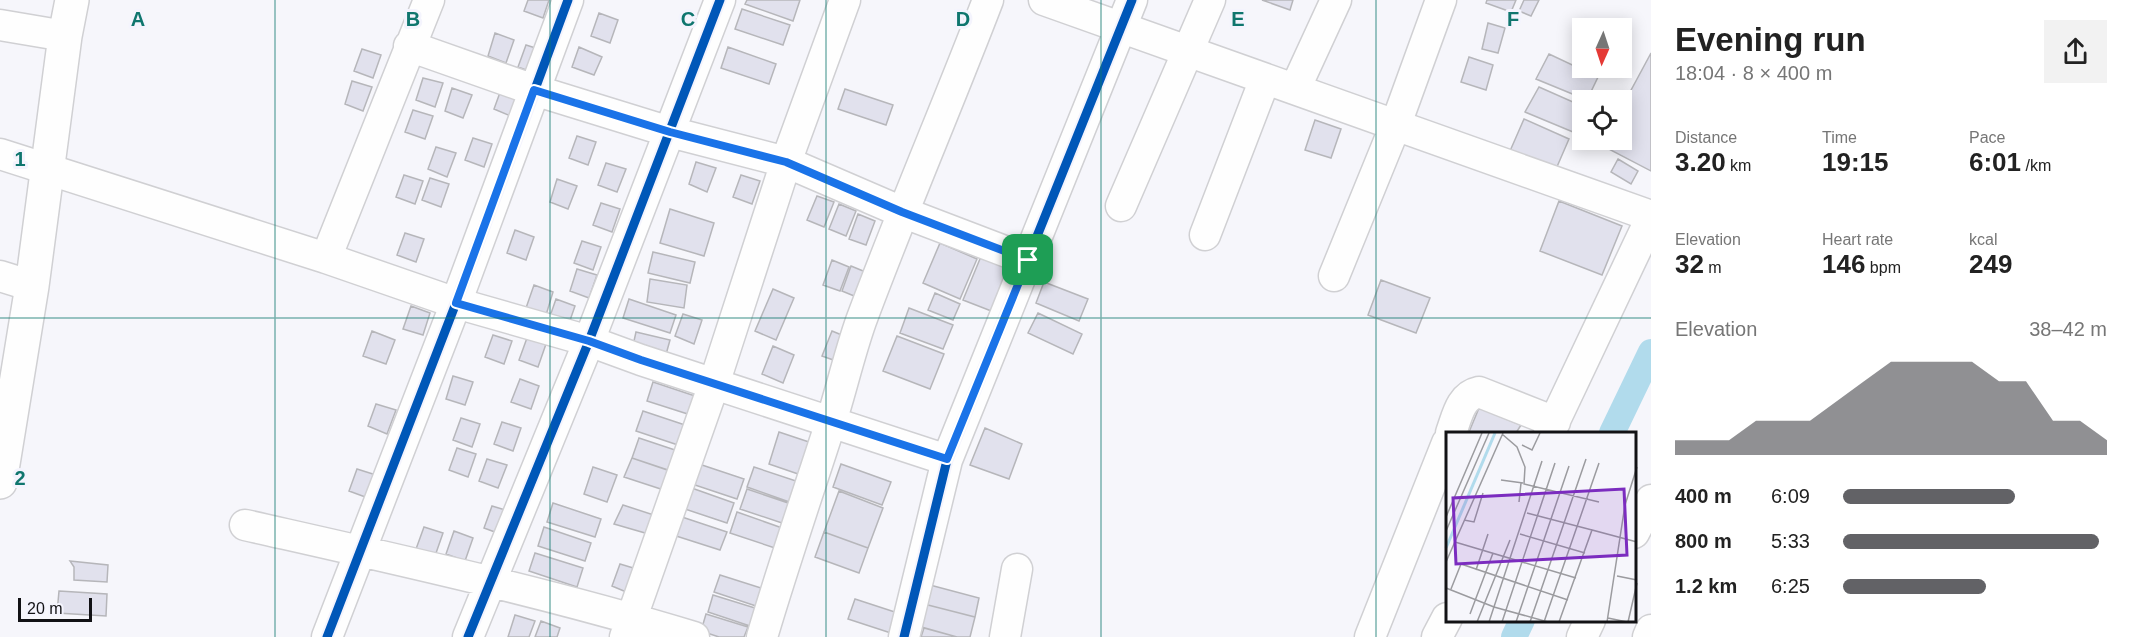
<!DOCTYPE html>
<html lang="en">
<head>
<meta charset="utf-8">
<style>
	body { margin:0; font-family:Helvetica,sans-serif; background:#f2f2f2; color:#222; height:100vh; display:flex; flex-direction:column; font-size:22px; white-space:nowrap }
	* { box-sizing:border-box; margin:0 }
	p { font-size:20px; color:#767676 }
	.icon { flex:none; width:33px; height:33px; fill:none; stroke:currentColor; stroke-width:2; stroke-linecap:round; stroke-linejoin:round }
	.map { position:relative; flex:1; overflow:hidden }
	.panel { display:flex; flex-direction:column; background:#fff; width:480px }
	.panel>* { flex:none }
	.needle { width:39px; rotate:183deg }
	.buttons { position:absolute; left:1572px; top:18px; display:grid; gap:12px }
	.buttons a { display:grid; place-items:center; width:60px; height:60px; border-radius:0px; background:#fff; box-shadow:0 3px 15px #0003; font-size:30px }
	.scale { position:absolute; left:18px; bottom:15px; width:74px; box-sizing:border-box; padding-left:6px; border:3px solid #121215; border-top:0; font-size:16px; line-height:21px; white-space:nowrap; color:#121215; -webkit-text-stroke:4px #f4f4fd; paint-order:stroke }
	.pin { position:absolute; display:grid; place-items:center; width:51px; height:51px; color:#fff; margin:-26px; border-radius:12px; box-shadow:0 3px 9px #0006 }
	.round { display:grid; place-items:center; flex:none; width:63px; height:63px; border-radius:0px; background:#f2f2f2 }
	.summary { display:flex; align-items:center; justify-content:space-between; height:102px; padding:0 24px }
	h1 { font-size:33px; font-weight:800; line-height:45px }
	.figures { display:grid; grid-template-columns:repeat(3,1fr); gap:9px; height:102px; padding:6px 24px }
	.figures div { display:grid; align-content:center }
	.figures b { font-size:26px; font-weight:800 }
	.figures small { font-size:16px; font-weight:400 }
	.figures p { font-size:16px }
	.chart { height:168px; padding:12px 24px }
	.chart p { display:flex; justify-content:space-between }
	.chart svg { width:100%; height:108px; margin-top:6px; fill:#626266; opacity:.7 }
	ul { padding:0 24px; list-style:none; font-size:20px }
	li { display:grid; grid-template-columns:96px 72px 1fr; align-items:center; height:45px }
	li i { height:15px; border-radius:8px; background:#626266 }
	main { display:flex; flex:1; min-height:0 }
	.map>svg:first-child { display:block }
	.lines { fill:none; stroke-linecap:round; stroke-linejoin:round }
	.canal { stroke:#b1dbec; stroke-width:26 }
	.building { fill:#e1e1ed; stroke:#b6b6ba; stroke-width:1.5 }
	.street-casing { stroke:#d0d0d3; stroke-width:33 }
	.secondary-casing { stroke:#d0d0d3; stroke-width:36 }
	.street { stroke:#fefefe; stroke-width:30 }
	.secondary { stroke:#fefefe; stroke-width:33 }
	.cycleway-casing { stroke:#f4f4fd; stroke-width:13 }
	.cycleway { stroke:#0057b8; stroke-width:9 }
	.route-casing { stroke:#fff; stroke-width:12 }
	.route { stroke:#1a73e8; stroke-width:8 }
	.grid { fill:none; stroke:#0f766e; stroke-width:1.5; stroke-opacity:0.55 }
	.inset-river { fill:none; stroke:#b1dbec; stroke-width:3 }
	.inset-road { fill:none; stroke:#9b9b9f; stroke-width:1.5 }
	.view { fill:#7b2cbf; fill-opacity:0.15; stroke:#7b2cbf; stroke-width:3 }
	.inset-edge { fill:none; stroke:#121215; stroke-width:3 }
	.grid-label { font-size:20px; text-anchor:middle; font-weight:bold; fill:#0f766e; stroke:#f4f4fd; stroke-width:6; stroke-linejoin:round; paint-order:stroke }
</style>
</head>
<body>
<main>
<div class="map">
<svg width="1651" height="637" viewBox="0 0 1651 637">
	<rect width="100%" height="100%" fill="#f6f6fb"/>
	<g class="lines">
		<!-- canal -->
		<path class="canal" d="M1612 433 1651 352
			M1514 637 1522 620"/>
	</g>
	<!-- building -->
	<path class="building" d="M528 0H549L543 18 524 11Z
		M747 0H800L793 21 745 4Z
		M1262 0H1293L1290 10Z
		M1487 0H1516L1511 12 1486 3Z
		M1524 0H1539L1531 16 1519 11Z
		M742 9 790 25 783 45 735 29Z
		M599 13 618 20 610 43 591 36Z
		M1597 19 1617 28H1593Z
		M1488 23 1505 28 1498 53 1482 49Z
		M495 33 514 40 506 63 488 56Z
		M526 45 545 51 537 74 518 67Z
		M579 47 602 57 594 75 572 67Z
		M728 47 776 64 769 84 721 68Z
		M362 49 381 55 373 78 354 71Z
		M1651 53V171L1601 145 1604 140H1622V107Z
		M1549 54 1598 77 1587 100 1536 79Z
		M1469 57 1493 65 1486 90 1461 82Z
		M423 78 443 83 435 107 416 100Z
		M352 81 372 87 363 111 345 104Z
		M502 87 521 93 513 117 494 109Z
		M1539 87 1582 106V112L1573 132 1525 112Z
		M452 88 472 95 463 118 445 111Z
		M845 89 893 105 886 125 838 109Z
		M413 110 433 116 425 139 405 132Z
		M1524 119 1569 139 1556 169 1510 151Z
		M1315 120 1341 129 1331 158 1305 150Z
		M577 136 596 142 588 165 569 158Z
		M473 138 492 144 484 167 465 160Z
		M436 147 456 153 447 177 428 169Z
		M1618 159 1638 171 1631 184 1611 172Z
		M696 162 716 168 707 192 689 184Z
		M606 163 626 169 617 192 598 185Z
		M404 175 423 181 415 204 396 197Z
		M741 175 760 181 752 204 733 197Z
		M430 178 449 184 441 207 422 200Z
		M557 179 577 186 568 209 550 202Z
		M817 196 834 202 824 227 807 220Z
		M1559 201 1622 226 1602 275 1540 251Z
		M601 203 620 209 612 232 593 225Z
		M839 204 856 211 846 236 829 229Z
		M670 209 714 223 704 256 660 243Z
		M858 214 875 221 866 245 849 239Z
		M515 230 534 237 526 260 507 253Z
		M405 233 424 239 416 262 397 255Z
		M582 241 601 247 593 270 574 263Z
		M940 243 977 259 960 299 923 283Z
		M653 252 695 262 690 283 648 273Z
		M982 254 1018 268 999 314 963 300Z
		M832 260 849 267 840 291 823 285Z
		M851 266 868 273 859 298 842 291Z
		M577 269 597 275 589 298 570 291Z
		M650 279 687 285 684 308 647 302Z
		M1381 280 1430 298 1416 333 1368 315Z
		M1044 282 1088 299 1079 321 1036 303Z
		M534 285 553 292 546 315 526 308Z
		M773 289 794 298 776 340 755 331Z
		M935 293 960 304 953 320 928 310Z
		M556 299 575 306 567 329 548 322Z
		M629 299 676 315 670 333 623 318Z
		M411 306 430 313 423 335 403 329Z
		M909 308 953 325 943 349 900 333Z
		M1038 313 1082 334 1073 354 1028 333Z
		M683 314 702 320 694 344 675 336Z
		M372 331 395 340 386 364 363 356Z
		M832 331 849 338 839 362 822 356Z
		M636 332 670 340 665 358 632 350Z
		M493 335 512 341 504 364 485 357Z
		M897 336 944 354 930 389 883 371Z
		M527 338 546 344 538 367 519 360Z
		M773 346 794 355 783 383 762 374Z
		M453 376 473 382 465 405 446 399Z
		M520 379 539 386 531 409 511 402Z
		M653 382 701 398 694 416 647 401Z
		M376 404 396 410 387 434 368 426Z
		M1479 408 1521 425 1516 433 1469 432Z
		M643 411 691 427 684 447 636 431Z
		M461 418 480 424 472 447 453 440Z
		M502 422 521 428 513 451 494 444Z
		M985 428 1022 444 1009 479 970 465Z
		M779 432 815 444 804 476 769 464Z
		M639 438 687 454 680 474 632 458Z
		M457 448 476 454 468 477 449 470Z
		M632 458 679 474 673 493 624 477Z
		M487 459 507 465 498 488 479 481Z
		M696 463 744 479 737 499 689 483Z
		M841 464 891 482 882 505 833 487Z
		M593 467 617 475 607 502 584 494Z
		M754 467 802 483 795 504 747 487Z
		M357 469 376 475 368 498 349 491Z
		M686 486 734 503 727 523 679 507Z
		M747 489 794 505 788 525 740 509Z
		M839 491 883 508 868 548 824 532Z
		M553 503 601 519 595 537 547 522Z
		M623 505 666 519 659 537 614 524Z
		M492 506 512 512 503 535 484 528Z
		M737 512 785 529 778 549 730 533Z
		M679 516 727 532 720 550 673 535Z
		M424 527 443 533 435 556 416 549Z
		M544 527 591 543 585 561 538 546Z
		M454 531 473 538 465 561 446 554Z
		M824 532 868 548 859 573 815 557Z
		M535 553 583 568 577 587 529 571Z
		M70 561 108 565 107 582 74 580V567Z
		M620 564 640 570 631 594 612 586Z
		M720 575 761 588 756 606 714 592Z
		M930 585 979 598 975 617 924 604Z
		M59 591 107 594 106 616 57 613Z
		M713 595 755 608 750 626 708 612Z
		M855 599 904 615 897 635 848 619Z
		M924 604 975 617 970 637H957L918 626Z
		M706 614 748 627 744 637H719L701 631Z
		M515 615 535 621 529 637H508Z
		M541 621 560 628 557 637H535Z
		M924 628 957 637H921Z"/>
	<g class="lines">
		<defs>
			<path id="street" d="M1044 0 1651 216
				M0 25 65 36
				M409 46 534 90 670 132 786 162 902 212 1028 260
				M1295 89 1336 0
				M0 154 326 258 429 0
				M1121 206 1210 0
				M1205 235 1265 79
				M326 258 456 303 589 341 641 360 947 460
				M0 276 32 286
				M1334 276 1396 124 1441 0
				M1451 433C1457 417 1460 396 1479 392L1555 422
				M1549 433 1651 218
				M245 525C395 559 546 592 694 637
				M1634 533 1651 500
				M327 637 456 303 568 0
				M468 637 589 341 720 0
				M625 637 714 384 786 162 845 0
				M762 637C783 566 807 496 830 425 841 391 849 355 861 321 901 213 947 107 988 0
				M904 637 947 460 1132 0
				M1005 637 1017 569
				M1370 637 1447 443
				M1437 637 1447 618
				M1582 637 1590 620
				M1648 637 1651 630"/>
			<path id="secondary" d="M0 482 32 286 65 36 72 0"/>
		</defs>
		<!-- street casing -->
		<use href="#street" class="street-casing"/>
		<!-- secondary casing -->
		<use href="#secondary" class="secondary-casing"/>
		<!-- street -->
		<use href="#street" class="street"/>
		<!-- secondary -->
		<use href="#secondary" class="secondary"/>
		<defs>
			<path id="cycleway" d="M327 637 456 303 568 0
				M468 637 589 341 720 0
				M904 637 947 460 1132 0"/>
		</defs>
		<!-- cycleway casing -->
		<use href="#cycleway" class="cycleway-casing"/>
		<!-- cycleway -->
		<use href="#cycleway" class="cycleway"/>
	</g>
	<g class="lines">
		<defs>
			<path id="route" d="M534 90 670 132 786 162 902 212 1028 260 947 459 641 360 589 341 456 303Z"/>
		</defs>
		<!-- route casing -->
		<use href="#route" class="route-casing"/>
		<!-- route -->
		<use href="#route" class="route"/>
	</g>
	<!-- grid -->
	<path class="grid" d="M275 0V637M550 0V637M826 0V637M1101 0V637M1376 0V637M0 318H1651"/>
	<!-- overview -->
	<g transform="translate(1446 432)">
		<rect width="190" height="190" fill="#f6f6fb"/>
		<path class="inset-river" d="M0 116 49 1"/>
		<path class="inset-road" d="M56 2 71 15 79 35 78 52 153 70M76 13 86 18 94 1M55 48 77 51M73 70 75 51M81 81 146 98M0 85 36 1M18 88 28 90 37 61M0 99 43 1M74 102 139 121M9 110 130 146M0 130 57 1M30 138 42 102M171 144 191 148M0 156 48 175 102 190M5 157 15 132 122 168M24 182 47 121M162 186 181 190M31 190 64 108M43 190 96 29M56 190 109 31M70 190 123 34M84 190 140 27M98 190 153 31M113 190 146 98 191 110M161 190 179 73 191 35M182 190 191 151"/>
		<path class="view" d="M178 57 181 123 10 132 7 66Z"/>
		<rect width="190" height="190" class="inset-edge"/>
	</g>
	<g class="grid-label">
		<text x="138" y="26">A</text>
		<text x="413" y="26">B</text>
		<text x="688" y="26">C</text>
		<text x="963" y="26">D</text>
		<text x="1238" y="26">E</text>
		<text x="1513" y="26">F</text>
		<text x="20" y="166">1</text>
		<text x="20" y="485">2</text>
	</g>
</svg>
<div class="buttons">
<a><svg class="needle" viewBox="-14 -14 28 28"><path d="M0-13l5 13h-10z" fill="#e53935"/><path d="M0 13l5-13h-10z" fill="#767676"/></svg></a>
<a><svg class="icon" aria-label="locate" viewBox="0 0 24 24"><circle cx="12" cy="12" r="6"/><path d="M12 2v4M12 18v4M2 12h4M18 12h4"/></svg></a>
</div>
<div class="scale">20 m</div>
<div class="pin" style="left:1028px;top:260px;background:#1e9e55"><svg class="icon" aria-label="arrive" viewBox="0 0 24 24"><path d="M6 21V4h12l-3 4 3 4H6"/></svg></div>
</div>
<section class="panel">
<div class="summary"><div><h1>Evening run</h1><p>18:04 · 8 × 400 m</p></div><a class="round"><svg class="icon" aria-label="share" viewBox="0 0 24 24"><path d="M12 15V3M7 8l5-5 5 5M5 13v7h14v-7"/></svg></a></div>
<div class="figures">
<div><p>Distance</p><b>3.20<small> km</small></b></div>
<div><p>Time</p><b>19:15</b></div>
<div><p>Pace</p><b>6:01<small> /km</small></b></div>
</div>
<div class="figures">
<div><p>Elevation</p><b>32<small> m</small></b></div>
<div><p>Heart rate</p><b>146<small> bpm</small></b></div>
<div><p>kcal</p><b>249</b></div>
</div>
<div class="chart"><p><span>Elevation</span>38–42 m</p>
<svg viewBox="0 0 160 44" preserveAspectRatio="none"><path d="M0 44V38L10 38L20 38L30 30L40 30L50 30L60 22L70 14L80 6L90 6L100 6L110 6L120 14L130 14L140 30L150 30L160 38V44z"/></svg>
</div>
<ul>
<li><b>400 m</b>6:09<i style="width:65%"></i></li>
<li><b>800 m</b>5:33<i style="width:97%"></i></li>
<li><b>1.2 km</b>6:25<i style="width:54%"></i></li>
</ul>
</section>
</main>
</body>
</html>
